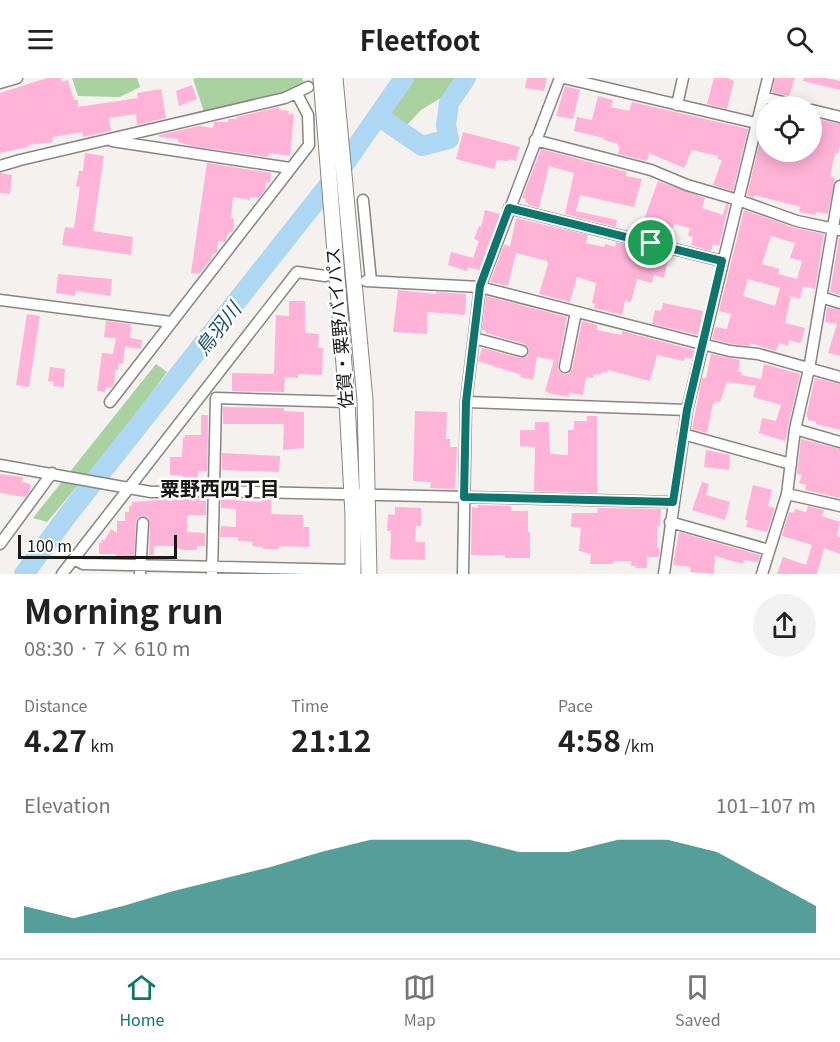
<!DOCTYPE html>
<html lang="en">
<head>
<meta charset="utf-8">
<style>
	body { margin:0; font-family:Georgia,"Noto Sans JP",serif; background:#f2f2f2; color:#222; height:100vh; display:flex; flex-direction:column; font-size:22px; white-space:nowrap }
	* { box-sizing:border-box; margin:0 }
	p { font-size:20px; color:#767676 }
	.icon { flex:none; width:33px; height:33px; fill:none; stroke:currentColor; stroke-width:2; stroke-linecap:round; stroke-linejoin:round }
	.map { position:relative; height:496px; overflow:hidden }
	.sheet { display:flex; flex-direction:column; background:#fff; flex:1 }
	.sheet>* { flex:none }
	.tools { position:absolute; left:756px; top:18px; display:grid; gap:12px }
	.tools a { display:grid; place-items:center; width:66px; height:66px; border-radius:50%; background:#fff; box-shadow:0 3px 15px #0003; font-size:30px }
	.scale { position:absolute; left:18px; bottom:15px; width:159px; box-sizing:border-box; padding-left:6px; border:3px solid #1a1918; border-top:0; font-size:16px; line-height:21px; white-space:nowrap; color:#1a1918; -webkit-text-stroke:4px #fff; paint-order:stroke }
	.pin { position:absolute; display:grid; place-items:center; width:51px; height:51px; color:#fff; margin:-26px; border:3px solid #fff; border-radius:50%; box-shadow:0 2px 6px #0007 }
	.round { display:grid; place-items:center; flex:none; width:63px; height:63px; border-radius:32px; background:#f2f2f2 }
	.summary { display:flex; align-items:center; justify-content:space-between; height:102px; padding:0 24px }
	h1 { font-size:33px; font-weight:700; line-height:45px }
	.stats { display:grid; grid-template-columns:repeat(3,1fr); gap:9px; height:102px; padding:6px 24px }
	.stats div { display:grid; align-content:center }
	.stats b { font-size:30px; font-weight:700 }
	.stats small { font-size:16px; font-weight:400 }
	.stats p { font-size:16px }
	.chart { height:168px; padding:12px 24px }
	.chart p { display:flex; justify-content:space-between }
	.chart svg { width:100%; height:108px; margin-top:6px; fill:#0f766e; opacity:.7 }
	header { display:flex; justify-content:space-between; align-items:center; height:78px; padding:0 24px; background:#fff; font-size:27px; font-weight:700 }
	.tabs { display:flex; justify-content:space-around; align-items:center; height:84px; border-top:2px solid #e0e0e0; background:#fff; font-size:16px; color:#767676 }
	.tabs a { display:grid; justify-items:center; gap:3px }
	.tabs .selected { color:#0f766e }
	.map>svg:first-child { display:block }
	.green { fill:#aad1a0 }
	.lines { fill:none; stroke-linecap:round; stroke-linejoin:round }
	.river { stroke:#aed7f4; stroke-width:20 }
	.building { fill:#feb3d7; fill-rule:evenodd }
	.minor-casing { stroke:#888583; stroke-width:13 }
	.highway-casing { stroke:#888583; stroke-width:17 }
	.minor { stroke:#fff; stroke-width:10 }
	.highway { stroke:#fff; stroke-width:15 }
	.route-casing { stroke:#fff; stroke-width:12 }
	.route { stroke:#0f766e; stroke-width:8 }
	.labels { text-anchor:middle; dominant-baseline:central; stroke-width:5; stroke-linejoin:round; paint-order:stroke }
	.street-label { font-size:18px; fill:#1a1918; stroke:#fff }
	.water-label { font-size:20px; font-style:italic; fill:#1a4f6f; stroke:#fff }
	.neighbourhood-label { font-size:20px; font-weight:bold; fill:#1a1918; stroke:#fff }
</style>
</head>
<body>
<header><svg class="icon" aria-label="menu" viewBox="0 0 24 24"><path d="M4 6h16M4 12h16M4 18h16"/></svg>Fleetfoot<svg class="icon" aria-label="search" viewBox="0 0 24 24"><circle cx="10" cy="10" r="6"/><path d="M15 15l6 6"/></svg></header>
<div class="map">
<svg width="840" height="496" viewBox="0 0 840 496">
	<rect width="100%" height="100%" fill="#f5f1ef"/>
	<!-- green -->
	<path class="green" d="M72 0H137L140 9 120 19 78 18Z
		M196 0H302L304 4 281 16 204 34 193 1Z
		M410 0H460L449 15 421 32 406 48 390 37Z
		M156 286 167 294 114 365 47 444 33 440Z"/>
	<g class="lines">
		<!-- river -->
		<path class="river" d="M378 38 422 68 449 61 446 47 449 25 466 0
			M24 496 70 434 339 94 404 0"/>
	</g>
	<!-- building -->
	<path class="building" d="M47 0H61L62 4 68 2 74 22H78V29L138 20 137 15 161 11 166 40 137 47 136 36 109 40 111 53 83 59 82 54 52 59 53 64 28 67V69L0 75V15Z
		M527 0H547L544 13 525 10Z
		M714 0H727L734 3 727 31 707 26Z
		M775 0H795L789 18 772 14Z
		M804 0H826L840 3V12L803 3Z
		M192 7 197 21 179 28 176 13Z
		M565 8 580 12 573 41 556 38Z
		M598 18 613 22 611 29 629 33 632 24 748 51 733 113 713 107 722 82 717 81 718 78 692 72 684 90 649 75 647 83 618 76 620 69H618V66L604 62V60L574 53 577 39 592 42Z
		M279 29V32L289 33 288 36H294L290 78 269 75 268 79 192 68 178 64V61L159 59V57L199 48 213 50 214 44H228V41H236L237 39Z
		M766 38V74H812V40L840 46V67L838 76 835 75 830 99 835 100 828 136 816 134 815 137 799 134 801 129 754 117V120L747 117Z
		M463 54 520 69 516 83 509 81 508 83 497 82 494 91 456 81Z
		M541 71 627 94 626 98 642 101 634 129 580 117 576 133 617 142 616 149 565 136 574 95 549 88 539 130 528 127V125L525 124 526 121 522 120Z
		M85 75 104 78 93 153 133 159 131 177 62 167 65 149 74 150 80 109H76L79 93H83Z
		M207 85 271 95 270 105 266 104 265 112 259 120 250 119V122L233 119 231 140 234 141 233 153 228 155 225 164 218 163 217 174 212 177 211 181 199 196 191 195Z
		M0 95 12 97 10 116 0 115Z
		M658 103 705 120 702 130 723 137 726 126 729 127 719 168 713 166 711 173 691 167 693 159 688 158 690 150 674 146 673 150 668 149 664 155 652 153 651 158 643 156 645 147H642Z
		M485 132 500 136 479 192 468 189 467 193 448 187 451 174 473 180 479 163 474 161 479 148 481 149Z
		M744 132 795 150 824 156 815 211 803 208 800 221 791 218 785 245 805 250 801 264 799 265 789 262 788 268 779 265 776 273 750 265V268L731 266 712 261 715 249 727 251 731 236 719 233ZM771 158 795 165 790 180 802 183 797 201 778 196 780 191 762 186ZM748 201 780 210 775 228 743 218Z
		M516 140 588 157 586 165 604 169 605 166 615 169 616 164 648 172 646 177 668 182 664 200 654 197 652 205 637 201 631 224 625 223 622 237 594 230 595 226 592 225 596 205 577 199 570 224 539 216 548 186 547 183 516 175 508 208 490 204 504 167 510 168Z
		M839 160H840V217L830 214Z
		M58 196 112 201 110 218 76 213 75 218 56 215Z
		M398 212 436 216V214L466 216 465 237 427 234V256L393 254Z
		M486 218 567 239 558 288V292L563 296H568L572 291 582 243 597 247V252L621 257 622 253 694 272 692 281 685 279 684 283 657 277 650 303 608 292 607 295 601 294V297L594 296 593 300 586 299 583 317 569 315V319L548 315V314L545 313 554 282 537 279 533 302 520 299 521 297 478 283 482 270 521 280 527 279 529 274V271L525 266 486 255V253L482 252Z
		M289 223H305V255L319 256 318 270H323L322 297 298 296V300L285 299 284 314 232 313V295L274 296 276 237 289 238Z
		M663 225 703 233 698 257 652 246 655 232 661 233Z
		M827 229 840 232V278L828 275 837 246 825 244Z
		M27 236 40 238 29 309 16 307Z
		M106 243 131 246 130 260 142 262 141 271 125 269 123 286 119 285 118 292H115L114 307 111 310 106 309 105 314 97 313 102 275 113 276 116 260 104 259Z
		M711 276 740 282 738 294H742L741 297 761 301 764 286 800 296 785 363 759 355 762 340 776 343 781 327 753 319 756 308 727 304 720 324 715 323V326L713 325 707 355 692 351 702 300H706Z
		M50 289 65 291 64 309 53 308 54 304 48 303Z
		M815 300 840 306V352L816 346V344L808 342V339H806Z
		M223 329 284 330V333L304 334V370L283 372 284 346H223Z
		M415 333 447 334 446 361H450V369H457L455 411 430 410 431 404 413 403Z
		M201 337H208L207 393H198V406H183V398L170 397V379H182L183 359H185V357H201Z
		M587 338H597V415L534 413 535 370V369L520 368V352H535V344H549L550 376 568 377V352H574V343H587Z
		M801 361 840 371V420L805 412 806 407 799 405 802 397 797 396Z
		M706 372 730 377 729 392 704 389Z
		M222 375 280 378 279 394 222 392Z
		M0 396 23 399 22 404 31 406 30 413 25 419 0 415Z
		M702 404 709 406 706 417 730 424 725 442 692 432Z
		M753 407 772 412 768 428 775 430 767 454 746 449 748 442H745Z
		M171 421H206V437H187V454L205 455V468H197V472H184L176 470V468H154V477H149L150 445 148 439 143 438 137 440 136 444 134 479H116V476H99V465H102V462H105L111 451 117 455V443H125V434H129V428H132V424Z
		M221 421 261 424V422H271V436L303 437V449H309V469L279 468V471H263V469L252 468 253 464 238 463V459H220L221 448 236 449V431L221 430Z
		M478 427 511 428V433H528V454H530V480H505V477H471L472 429 478 430Z
		M808 428 824 432 822 438 840 444 837 458 840 459V476L824 470 817 496H777L783 479 806 487 812 467 782 458 789 434 794 435 795 431 806 434Z
		M395 429 421 430V448H416L415 464H425V482L390 481 391 453H387L388 436 395 437Z
		M598 430 661 431 660 448H657V469L659 470V479H647V490H635L636 488H631V483H613V486H590L591 476 579 473 581 449H571L572 435H597Z
		M679 454 760 477 758 484 744 482 743 486 715 478 714 496 690 494 691 489 673 487Z"/>
	<g class="lines">
		<defs>
			<path id="minor" d="M564 0 756 45
				M0 5 17 0
				M763 19 799 28
				M677 27 683 0
				M812 32 840 39
				M535 62 651 92 687 107 738 122 797 143 839 152
				M112 63 290 90
				M0 88 20 82 285 20 308 9
				M363 122 371 203
				M509 130 722 183
				M366 203 480 209 702 266 730 273 758 276 840 299
				M821 219 840 225
				M0 222 171 244
				M474 260 522 273
				M565 289 576 234
				M110 324 309 67 308 37 297 16
				M466 324 687 332
				M795 351 840 364
				M683 356 791 386
				M0 387 151 414 214 413 673 424
				M787 416 840 428
				M670 444 769 472
				M0 466 52 395
				M74 481 83 486 353 492
				M62 496 297 194 325 198
				M140 496 143 445
				M212 496 216 320 347 324
				M463 496 466 324 480 209 560 0
				M664 496 687 332 768 0
				M762 496 787 416 795 351 809 291 840 108"/>
			<path id="highway" d="M321 0 347 324 353 437V496
				M335 0 365 322 369 496"/>
		</defs>
		<!-- minor casing -->
		<use href="#minor" class="minor-casing"/>
		<!-- highway casing -->
		<use href="#highway" class="highway-casing"/>
		<!-- minor -->
		<use href="#minor" class="minor"/>
		<!-- highway -->
		<use href="#highway" class="highway"/>
	</g>
	<g class="lines">
		<defs>
			<path id="route" d="M509 130 722 183 687 332 673 424 464 419 466 324 480 208Z"/>
		</defs>
		<!-- route casing -->
		<use href="#route" class="route-casing"/>
		<!-- route -->
		<use href="#route" class="route"/>
	</g>
	<g class="labels">
		<!-- street labels -->
		<g class="street-label">
			<text transform="translate(338 250) rotate(-95)">佐賀・粟野バイパス</text>
		</g>
		<!-- water labels -->
		<g class="water-label">
			<text transform="translate(217 250) rotate(-52)">鳥羽川</text>
		</g>
		<!-- neighbourhood labels -->
		<g class="neighbourhood-label">
			<text x="220" y="409">粟野西四丁目</text>
		</g>
	</g>
</svg>
<div class="tools">
<a><svg class="icon" aria-label="locate" viewBox="0 0 24 24"><circle cx="12" cy="12" r="6"/><path d="M12 2v4M12 18v4M2 12h4M18 12h4"/></svg></a>
</div>
<div class="scale">100 m</div>
<div class="pin" style="left:651px;top:165px;background:#1e9e55"><svg class="icon" aria-label="arrive" viewBox="0 0 24 24"><path d="M6 21V4h12l-3 4 3 4H6"/></svg></div>
</div>
<section class="sheet">
<div class="summary"><div><h1>Morning run</h1><p>08:30 · 7 × 610 m</p></div><a class="round"><svg class="icon" aria-label="share" viewBox="0 0 24 24"><path d="M12 15V3M7 8l5-5 5 5M5 13v7h14v-7"/></svg></a></div>
<div class="stats">
<div><p>Distance</p><b>4.27<small> km</small></b></div>
<div><p>Time</p><b>21:12</b></div>
<div><p>Pace</p><b>4:58<small> /km</small></b></div>
</div>
<div class="chart"><p><span>Elevation</span>101–107 m</p>
<svg viewBox="0 0 160 44" preserveAspectRatio="none"><path d="M0 44V33L10 38L20 33L30 27L40 22L50 17L60 11L70 6L80 6L90 6L100 11L110 11L120 6L130 6L140 11L150 22L160 33V44z"/></svg>
</div>
</section>
<nav class="tabs">
<a class="selected"><svg class="icon" aria-label="home" viewBox="0 0 24 24"><path d="M3 11l9-7 9 7M6 9v11h12V9"/></svg>Home</a>
<a><svg class="icon" aria-label="map" viewBox="0 0 24 24"><path d="M3 6l6-2 6 2 6-2v14l-6 2-6-2-6 2zM9 4v14M15 6v14"/></svg>Map</a>
<a><svg class="icon" aria-label="saved" viewBox="0 0 24 24"><path d="M7 4h10v16l-5-4-5 4z"/></svg>Saved</a>
</nav>
</body>
</html>
